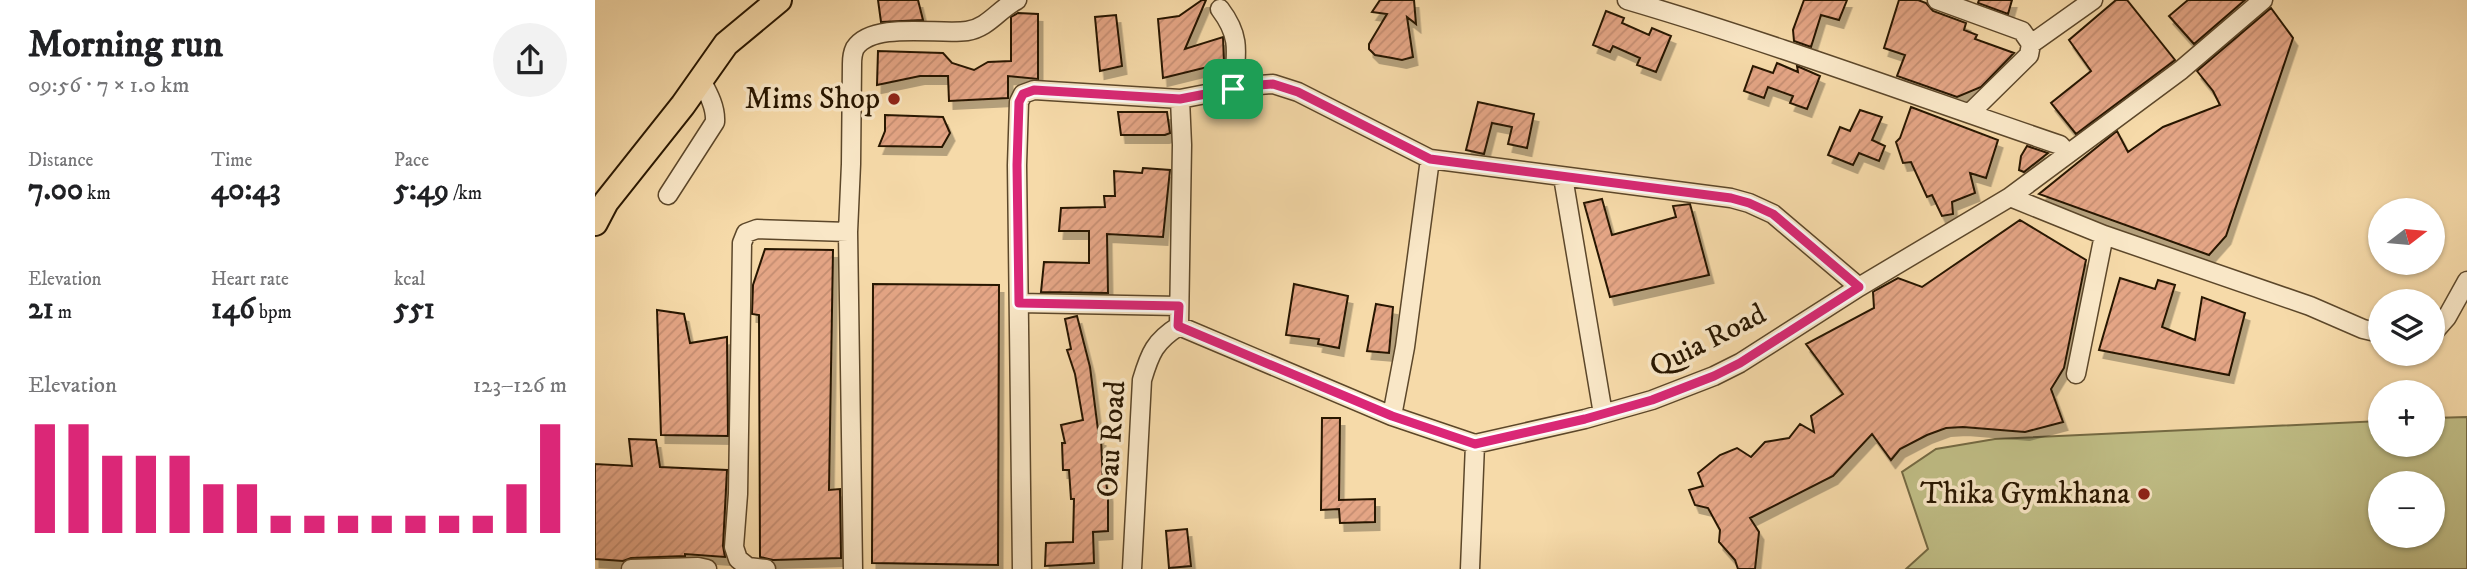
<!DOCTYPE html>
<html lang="en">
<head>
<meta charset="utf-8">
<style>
	body { margin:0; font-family:"IM FELL DW Pica",serif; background:#f2f2f2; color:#202124; height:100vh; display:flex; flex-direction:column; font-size:26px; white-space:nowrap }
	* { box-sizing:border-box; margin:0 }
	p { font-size:23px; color:#757577 }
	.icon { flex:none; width:38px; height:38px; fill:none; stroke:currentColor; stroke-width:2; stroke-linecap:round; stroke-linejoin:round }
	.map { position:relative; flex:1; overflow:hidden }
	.panel { display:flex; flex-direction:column; background:#fff; width:595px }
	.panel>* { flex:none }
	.needle { width:46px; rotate:74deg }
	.fabs { position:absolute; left:1773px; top:198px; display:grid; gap:14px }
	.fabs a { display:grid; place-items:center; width:77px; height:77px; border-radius:50%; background:#fff; box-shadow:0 2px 5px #0004; font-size:35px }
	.pin { position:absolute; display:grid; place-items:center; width:60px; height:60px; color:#fff; margin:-30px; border-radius:14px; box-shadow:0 4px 10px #0006 }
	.round { display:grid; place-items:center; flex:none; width:74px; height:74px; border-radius:37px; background:#f2f2f2 }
	.overview { display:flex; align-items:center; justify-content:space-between; height:119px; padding:0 28px }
	h1 { font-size:38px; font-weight:800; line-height:52px }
	.metrics { display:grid; grid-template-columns:repeat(3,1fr); gap:10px; height:119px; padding:7px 28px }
	.metrics div { display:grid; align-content:center }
	.metrics b { font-size:30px; font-weight:800 }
	.metrics small { font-size:19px; font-weight:400 }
	.metrics p { font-size:19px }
	.chart { height:196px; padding:14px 28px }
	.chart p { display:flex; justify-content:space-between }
	.chart svg { width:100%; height:126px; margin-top:7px; stroke:#db2777; stroke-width:6 }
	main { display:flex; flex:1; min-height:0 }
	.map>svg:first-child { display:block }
	.garden { fill:#c0be86; stroke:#746a43; stroke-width:2; fill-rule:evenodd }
	.building { fill:url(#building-hatch); stroke:#281600; stroke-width:2; filter:url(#shadow) }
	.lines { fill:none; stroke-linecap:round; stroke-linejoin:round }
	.minor-casing { stroke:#5c472a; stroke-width:21 }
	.highway-casing { stroke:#281600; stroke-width:28 }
	.minor { stroke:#f9e7c7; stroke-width:18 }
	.highway { stroke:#f6daa9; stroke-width:24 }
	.route-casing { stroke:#fff; stroke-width:14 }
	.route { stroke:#db2777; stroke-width:9 }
	.poi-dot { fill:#8f2418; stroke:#f9e7c7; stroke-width:2.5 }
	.labels { text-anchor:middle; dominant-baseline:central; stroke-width:7; stroke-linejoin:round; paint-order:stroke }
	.poi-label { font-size:30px; fill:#281600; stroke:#f9e7c7; text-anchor:end }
	.street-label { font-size:30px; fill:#281600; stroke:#f9e7c7 }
</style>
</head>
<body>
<main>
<section class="panel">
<div class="overview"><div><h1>Morning run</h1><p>09:56 · 7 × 1.0 km</p></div><a class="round"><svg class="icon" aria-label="share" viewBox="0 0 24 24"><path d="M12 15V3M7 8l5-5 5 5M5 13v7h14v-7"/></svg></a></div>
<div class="metrics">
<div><p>Distance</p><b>7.00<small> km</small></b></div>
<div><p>Time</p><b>40:43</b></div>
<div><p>Pace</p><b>5:49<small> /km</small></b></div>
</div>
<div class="metrics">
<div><p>Elevation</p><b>21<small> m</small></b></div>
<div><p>Heart rate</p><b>146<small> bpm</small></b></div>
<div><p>kcal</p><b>551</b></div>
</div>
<div class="chart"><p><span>Elevation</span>123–126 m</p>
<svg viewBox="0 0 160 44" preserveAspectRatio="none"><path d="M5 44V6M15 44V6M25 44V17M35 44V17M45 44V17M55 44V27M65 44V27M75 44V38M85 44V38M95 44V38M105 44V38M115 44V38M125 44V38M135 44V38M145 44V27M155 44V6"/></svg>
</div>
</section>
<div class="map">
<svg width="1872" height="569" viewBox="0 0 1872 569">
	<defs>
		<pattern id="building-hatch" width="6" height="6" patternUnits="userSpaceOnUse" patternTransform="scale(1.75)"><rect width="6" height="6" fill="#e4a585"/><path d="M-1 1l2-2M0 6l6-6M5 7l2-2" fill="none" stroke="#c48d71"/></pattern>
		<filter id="shadow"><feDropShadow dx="4.5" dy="8" stdDeviation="0" flood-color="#0004"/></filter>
	</defs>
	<rect width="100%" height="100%" fill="#f6daa9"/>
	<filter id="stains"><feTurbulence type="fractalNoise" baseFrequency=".00286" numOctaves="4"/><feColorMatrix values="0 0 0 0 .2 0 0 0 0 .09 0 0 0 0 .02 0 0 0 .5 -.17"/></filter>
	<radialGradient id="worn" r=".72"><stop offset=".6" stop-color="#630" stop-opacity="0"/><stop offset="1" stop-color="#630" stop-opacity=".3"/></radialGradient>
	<!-- garden -->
	<path class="garden" d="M1872 417V569H1311L1333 549 1307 472 1341 449 1400 439 1785 421V444H1838V418ZM1785 483H1838V536H1785Z"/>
	<!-- building -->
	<path class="building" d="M283 0H323L328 20 286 22Z
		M607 0H611L590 49 628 37 629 63 568 78 563 19 584 16Z
		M785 0H819L821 24 812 17 818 57 807 60 797 58 780 55 774 49V44L792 14 777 12Z
		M1209 0H1252L1244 20 1226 15 1216 47 1199 41 1198 30Z
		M1304 0H1323L1331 3 1338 11 1371 23 1369 30 1382 35 1380 39 1419 53 1386 87 1362 97 1302 76 1310 55 1289 48Z
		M1384 0H1417L1413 14 1383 3Z
		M1521 0H1532L1580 60 1481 134 1456 103 1496 71 1474 40Z
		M1593 0H1650L1599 44 1574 16Z
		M1676 8 1698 38 1631 236 1614 255 1444 194 1522 131 1533 152 1568 127 1625 105 1618 91 1602 71Z
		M1011 11 1029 18 1027 23 1054 35 1057 28 1076 36 1061 72 1042 65 1045 58 1018 46 1015 52 998 45Z
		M423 13 443 14V79L413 76V98L354 101 353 76H325L282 85 283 51 348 53 357 63 379 70 393 62 416 61V17Z
		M521 15 527 66 505 71 500 17Z
		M1182 63 1203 72 1202 66 1225 76 1212 109 1195 103 1198 96 1173 87 1169 98 1149 91 1158 66 1178 73Z
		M883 102 939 114 932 148 913 144 917 127 897 123 889 154 871 150Z
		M1316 107 1403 140 1391 178 1375 173 1380 193 1357 202 1358 214 1347 216 1337 195 1332 197 1316 162 1308 163 1301 142 1305 138Z
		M1265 110 1287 117 1277 140 1290 146 1284 161 1264 153 1258 165 1233 155 1245 127 1255 131Z
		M523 112H572L575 133 570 135H526Z
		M290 115 348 117 355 133 347 147 284 146 290 131Z
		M1432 146 1453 153 1429 172 1424 170 1426 156Z
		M548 168 575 170 568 237 512 234 513 293 446 292 449 262 494 263V231H464L466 208 510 207 509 196H520L519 171 547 173Z
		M1007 199 1017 235 1081 217 1078 206 1095 204 1114 275 1015 297 989 203Z
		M1425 220 1491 260 1469 368 1456 389 1468 422 1430 432 1368 427 1351 428 1332 435 1305 449 1296 460 1277 434 1238 476 1155 518 1164 532 1160 569H1143L1140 560 1124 542 1125 530 1113 508 1100 505 1094 490 1108 486 1103 473 1125 455 1142 448 1156 457 1170 442 1194 438 1205 424 1219 432 1216 416 1248 394 1211 344 1279 308 1278 292 1281 290 1303 278 1327 287Z
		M170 249 238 250 234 490 245 489 246 558 178 560 165 557 164 315 157 314 158 285Z
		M1525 278 1560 289 1563 280 1580 285 1567 327 1600 340 1607 297 1650 313 1634 375 1504 350Z
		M278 284 404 285 403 565 277 563Z
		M699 284 753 296 744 348 723 344 724 339 691 335Z
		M781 304 798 307 794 353 772 351Z
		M62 310 89 314 95 343 132 337 133 436 66 435Z
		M482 316 495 367 504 438H506L508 483 511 482 513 494V531L498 532 499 563 450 566 451 543 478 542 479 499H476L474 470H468L467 443H470L466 425 488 420 480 374 472 350 476 349 470 319Z
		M727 418H745L744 500 780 499V522L745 523 744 509 726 510Z
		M34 439 61 440 65 467 132 470 128 546 130 557 90 554V556L36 558 28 561 0 559V464L37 466Z
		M592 529 596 566 574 568 571 531Z"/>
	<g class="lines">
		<defs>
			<path id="minor" d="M1032 0C1178 43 1321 96 1465 145L1473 154
				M1342 0 1427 31 1436 44 1434 55 1375 113
				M625 9C647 38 641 54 638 89
				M1436 44 1498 0
				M585 99 652 86 678 84 703 92 835 159
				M968 177 1008 414
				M73 195 120 122C121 107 113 93 106 80
				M1415 197 1586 70 1668 0
				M1509 235 1715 306 1768 329 1785 333
				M424 303 584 306
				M584 326 797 416 880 444 990 419 1057 400 1119 376 1145 363 1264 287 1415 197 1509 235 1481 374
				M1838 333 1852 317 1872 281
				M797 416 810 347 835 159 1136 198 1154 203 1178 214 1264 287
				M36 569 103 567 112 569
				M171 569 153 567 143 559 139 547 143 494 147 243 151 233 162 229 253 232
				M258 569 253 232 256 164 257 64C257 60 258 52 260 48 278 21 344 35 372 31 393 28 404 9 422 0
				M427 569 422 165 424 102 428 94 439 90 585 99 587 145 584 326
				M537 569 547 380C555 353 560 341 584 326
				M875 569 880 444"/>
			<path id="highway" d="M0 223 11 202 88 105 131 44 184 0"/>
		</defs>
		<!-- minor casing -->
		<use href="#minor" class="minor-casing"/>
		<!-- highway casing -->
		<use href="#highway" class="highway-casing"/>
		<!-- minor -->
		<use href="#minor" class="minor"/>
		<!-- highway -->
		<use href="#highway" class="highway"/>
	</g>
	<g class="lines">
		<defs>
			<path id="route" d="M678 84 703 92 835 159 1136 198 1154 203 1178 214 1264 287 1145 363 1119 376 1057 400 990 419 880 444 797 416 583 326 584 306 424 303 422 165 424 102 428 94 439 90 585 99 652 86Z"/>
		</defs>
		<!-- route casing -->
		<use href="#route" class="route-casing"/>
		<!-- route -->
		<use href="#route" class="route"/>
	</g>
	<!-- markers -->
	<g class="poi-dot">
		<circle cx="299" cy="99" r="7"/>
		<circle cx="1549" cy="494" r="7"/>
	</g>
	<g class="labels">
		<!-- poi labels -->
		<g class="poi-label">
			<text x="285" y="99">Mims Shop</text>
			<text x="1535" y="494">Thika Gymkhana</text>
		</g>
		<!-- street labels -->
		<g class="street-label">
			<text transform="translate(1113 341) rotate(-27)">Quia Road</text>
			<text transform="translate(517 439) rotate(-86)">Oau Road</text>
		</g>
	</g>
	<rect width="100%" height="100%" filter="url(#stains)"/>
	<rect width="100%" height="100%" fill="url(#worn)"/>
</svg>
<div class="fabs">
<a><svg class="needle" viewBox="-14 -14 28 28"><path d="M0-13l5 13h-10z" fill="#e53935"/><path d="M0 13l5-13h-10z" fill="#757577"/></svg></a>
<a><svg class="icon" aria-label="layers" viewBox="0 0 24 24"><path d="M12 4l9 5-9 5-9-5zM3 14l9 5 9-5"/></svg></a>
<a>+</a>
<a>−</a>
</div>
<div class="pin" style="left:638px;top:89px;background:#1e9e55"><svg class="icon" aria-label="arrive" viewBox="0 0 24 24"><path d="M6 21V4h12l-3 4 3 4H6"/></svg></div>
</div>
</main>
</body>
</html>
